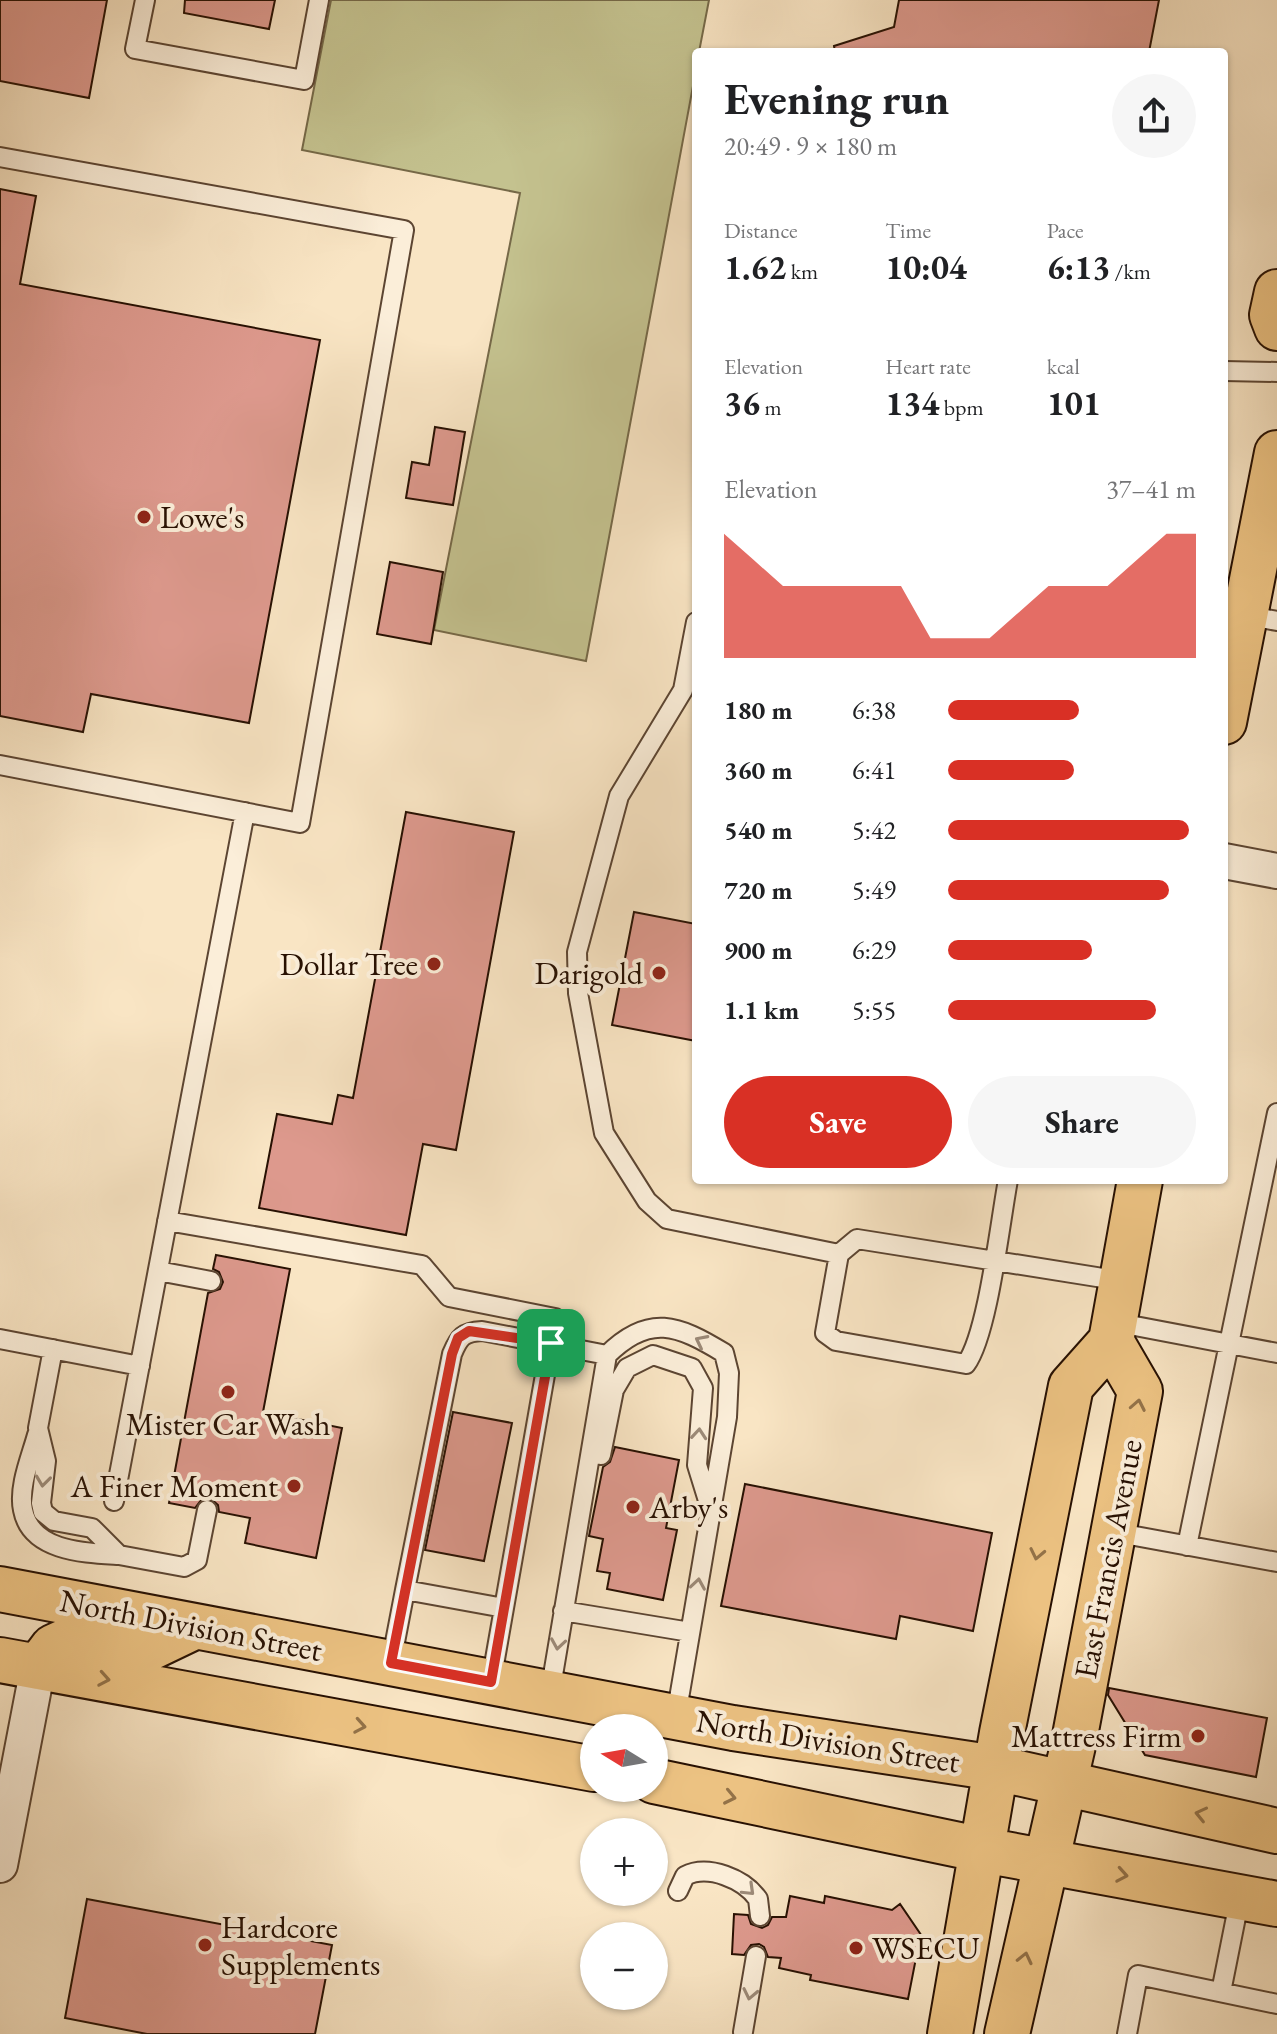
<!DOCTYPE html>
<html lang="en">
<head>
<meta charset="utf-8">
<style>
	body { margin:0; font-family:"EB Garamond",serif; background:#f6f6f6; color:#202124; height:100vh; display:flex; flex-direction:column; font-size:30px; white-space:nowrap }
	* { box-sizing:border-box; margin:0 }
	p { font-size:26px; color:#757577 }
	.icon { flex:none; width:44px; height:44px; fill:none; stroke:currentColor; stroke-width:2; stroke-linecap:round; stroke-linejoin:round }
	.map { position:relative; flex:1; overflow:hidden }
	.sheet { position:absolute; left:692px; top:48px; width:536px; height:1136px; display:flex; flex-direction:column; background:#fff; border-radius:8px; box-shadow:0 2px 6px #0004 }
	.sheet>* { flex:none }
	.needle { width:52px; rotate:281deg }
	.fabs { position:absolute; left:580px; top:1714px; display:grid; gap:16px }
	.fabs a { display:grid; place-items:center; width:88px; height:88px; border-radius:50%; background:#fff; box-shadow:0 2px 6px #0004; font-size:40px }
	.pin { position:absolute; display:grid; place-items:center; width:68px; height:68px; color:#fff; margin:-34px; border-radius:16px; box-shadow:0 4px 12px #0006 }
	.round { display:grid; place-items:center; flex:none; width:84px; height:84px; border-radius:42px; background:#f6f6f6 }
	.overview { display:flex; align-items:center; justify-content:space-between; height:136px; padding:0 32px }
	h1 { font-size:44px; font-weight:700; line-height:60px }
	.metrics { display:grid; grid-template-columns:repeat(3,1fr); gap:12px; height:136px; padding:8px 32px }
	.metrics div { display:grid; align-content:center }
	.metrics b { font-size:34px; font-weight:700 }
	.metrics small { font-size:22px; font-weight:400 }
	.metrics p { font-size:22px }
	.chart { height:224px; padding:16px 32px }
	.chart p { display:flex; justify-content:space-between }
	.chart svg { width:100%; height:144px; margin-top:8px; fill:#d93025; opacity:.7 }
	.primary-button { display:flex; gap:16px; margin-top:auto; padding:16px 32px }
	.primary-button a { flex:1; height:92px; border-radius:48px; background:#d93025; color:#fff; font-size:32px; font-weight:700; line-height:92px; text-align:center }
	.primary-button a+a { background:#f6f6f6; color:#202124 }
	ul { padding:0 32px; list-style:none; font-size:26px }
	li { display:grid; grid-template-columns:128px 96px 1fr; align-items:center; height:60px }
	li i { height:20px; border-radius:10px; background:#d93025 }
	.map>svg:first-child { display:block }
	.green { fill:#c4c28f; stroke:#766948; stroke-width:2 }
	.building { fill:#dd998d; stroke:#271002; stroke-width:2 }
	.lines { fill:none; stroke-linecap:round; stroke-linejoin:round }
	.service-casing { stroke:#5c4532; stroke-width:22 }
	.minor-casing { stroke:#5c4532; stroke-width:38 }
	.primary-casing { stroke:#271002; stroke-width:48 }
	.service { stroke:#fbeed9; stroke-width:18 }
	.minor { stroke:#fbeed9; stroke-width:34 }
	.primary { stroke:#ecc282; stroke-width:44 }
	.oneway { stroke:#9c8a78 }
	.oneway2 { stroke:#937248 }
	.route-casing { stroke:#fff; stroke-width:16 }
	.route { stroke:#d93025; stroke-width:10 }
	.poi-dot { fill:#8f2418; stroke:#fbeed9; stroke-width:3 }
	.labels { text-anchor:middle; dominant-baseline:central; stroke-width:8; stroke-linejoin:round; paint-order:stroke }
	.poi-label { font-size:32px; fill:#271002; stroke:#fbeed9; text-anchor:start }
	.street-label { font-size:32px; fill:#271002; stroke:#fbeed9 }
</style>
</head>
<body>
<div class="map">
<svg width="1277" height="2034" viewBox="0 0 1277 2034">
	<rect width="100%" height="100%" fill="#f9e5c4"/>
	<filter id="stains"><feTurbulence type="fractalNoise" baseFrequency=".0025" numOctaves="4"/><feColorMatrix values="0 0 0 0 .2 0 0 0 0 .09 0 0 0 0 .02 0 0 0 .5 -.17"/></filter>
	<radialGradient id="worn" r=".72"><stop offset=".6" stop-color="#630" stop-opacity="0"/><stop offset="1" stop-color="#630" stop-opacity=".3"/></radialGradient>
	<!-- green -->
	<path class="green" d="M331 0H709L699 52H696V70L586 661 434 630 520 193 302 150Z"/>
	<!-- building -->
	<path class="building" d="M0 0H107L89 98 0 81Z
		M185 0H275L269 29 184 13Z
		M899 0H1159L1149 52H835L834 46 894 27Z
		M0 189 36 196 20 284 320 340 249 723 91 694 83 732 0 716Z
		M435 427 465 432 453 505 406 498 412 462 429 465Z
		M390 562 443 572 431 644 377 634Z
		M406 812 514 832 456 1150 423 1144 406 1235 259 1208 277 1114 332 1124 338 1095 353 1098Z
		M634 912 696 924V1041L612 1025Z
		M216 1255 290 1269 263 1412 342 1428 316 1558 245 1543 250 1518 219 1512 218 1505 210 1498 202 1499 195 1508 169 1503 208 1293 220 1289 223 1282 219 1272 213 1269Z
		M453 1412 512 1423 484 1561 425 1550Z
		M615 1447 679 1460 666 1528 677 1530 663 1600 607 1589 610 1573 597 1571 603 1539 589 1536 603 1467 610 1462Z
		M745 1484 992 1533 973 1631 900 1616 896 1639 721 1606Z
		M1109 1688 1267 1718 1256 1777 1145 1755 1108 1695Z
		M790 1896 824 1903 825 1896 892 1910 900 1904 930 1948 916 1958 908 1999 810 1980 811 1975 779 1968 781 1958 768 1957 764 1947 759 1944 751 1945 744 1955 732 1954 734 1914 748 1915 751 1924 762 1928 768 1925 772 1917H786Z
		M87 1899 332 1945 315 2034H147L65 2018Z"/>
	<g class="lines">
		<defs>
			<path id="service" d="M145 0 135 49 304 80 319 0
				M0 157 404 230 300 823 0 765
				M1224 371 1277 372
				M1245 615 1277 621
				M696 622 683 690 619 796 577 952 578 993 604 1133 647 1201 667 1219 839 1254
				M1008 1180C1000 1222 988 1334 966 1364L836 1341 825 1333 839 1254 857 1239C945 1253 1033 1267 1122 1281
				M167 1221 422 1265 449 1297 555 1318 491 1682
				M158 1271 211 1281
				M1114 1322 1277 1353
				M0 1339 140 1366
				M53 1349 38 1428 46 1461 41 1503 43 1512 54 1521 92 1528 119 1555 184 1567 197 1560 207 1510
				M37 1435C31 1457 18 1487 23 1510 31 1552 86 1553 119 1555
				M601 1455 614 1390 627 1368 653 1355 692 1368 703 1388 697 1465 710 1507
				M114 1501 245 812
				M1113 1532 1277 1562
				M1187 1546 1277 1113
				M405 1590 452 1354C459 1337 463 1332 482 1331L607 1355
				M563 1611 690 1632
				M391 1663 405 1590 504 1608
				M550 1693 607 1355C649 1313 678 1325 724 1353L729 1373 727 1417 676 1716
				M678 1891 685 1876C708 1864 744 1879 758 1899L760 1916
				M1221 1992 1240 1897
				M743 2032 756 1956
				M1127 2034 1138 1975 1277 2004"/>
			<path id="minor" d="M1224 861 1277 871
				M0 1865 38 1667"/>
			<path id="primary" d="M1277 292 1272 315 1277 328
				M1224 722 1277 453
				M0 1589 733 1728 996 1768 1277 1831
				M0 1660 594 1769
				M38 1667 53 1647 64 1642 79 1640 146 1650 194 1627
				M654 1781 983 1850 1277 1904
				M950 2034 1002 1733 1071 1386 1111 1341 1140 1180
				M1007 2034 1074 1741 1140 1391 1111 1341"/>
		</defs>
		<!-- service casing -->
		<use href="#service" class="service-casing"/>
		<!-- minor casing -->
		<use href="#minor" class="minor-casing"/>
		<!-- primary casing -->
		<use href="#primary" class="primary-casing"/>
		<!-- service -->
		<use href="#service" class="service"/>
		<!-- minor -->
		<use href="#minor" class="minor"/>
		<!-- primary -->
		<use href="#primary" class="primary"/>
	</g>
	<!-- one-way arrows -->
	<defs><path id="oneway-chevron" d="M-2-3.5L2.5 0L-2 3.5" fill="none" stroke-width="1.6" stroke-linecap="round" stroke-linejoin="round" transform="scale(2)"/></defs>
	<g class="oneway">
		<use href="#oneway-chevron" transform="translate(701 1341) rotate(-153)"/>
		<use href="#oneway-chevron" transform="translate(699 1434) rotate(-85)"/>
		<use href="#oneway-chevron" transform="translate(43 1481) rotate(97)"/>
		<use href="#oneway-chevron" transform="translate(698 1584) rotate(-81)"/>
		<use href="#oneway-chevron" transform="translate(558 1644) rotate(99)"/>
		<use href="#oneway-chevron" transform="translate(749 1890) rotate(44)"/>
		<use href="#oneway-chevron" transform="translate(750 1994) rotate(102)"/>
	</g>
	<g class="oneway2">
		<use href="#oneway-chevron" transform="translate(1138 1405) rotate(-79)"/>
		<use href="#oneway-chevron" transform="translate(1037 1554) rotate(102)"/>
		<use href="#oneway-chevron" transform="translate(104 1679) rotate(10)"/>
		<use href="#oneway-chevron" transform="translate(360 1726) rotate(10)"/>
		<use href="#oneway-chevron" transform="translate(730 1797) rotate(12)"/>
		<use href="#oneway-chevron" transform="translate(1201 1814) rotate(-167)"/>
		<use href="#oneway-chevron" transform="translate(1122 1875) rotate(10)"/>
		<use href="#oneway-chevron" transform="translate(1025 1958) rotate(-77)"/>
	</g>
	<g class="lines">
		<defs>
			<path id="route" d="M469 1331 551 1343 491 1682 391 1663 452 1354 458 1338Z"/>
		</defs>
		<!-- route casing -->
		<use href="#route" class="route-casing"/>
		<!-- route -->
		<use href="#route" class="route"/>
	</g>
	<!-- markers -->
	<g class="poi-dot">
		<circle cx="144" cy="517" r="8"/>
		<circle cx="434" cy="964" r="8"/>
		<circle cx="659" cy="973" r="8"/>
		<circle cx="228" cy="1392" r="8"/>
		<circle cx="294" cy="1486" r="8"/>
		<circle cx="633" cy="1507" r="8"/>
		<circle cx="1198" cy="1736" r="8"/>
		<circle cx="205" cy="1945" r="8"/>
		<circle cx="856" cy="1948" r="8"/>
	</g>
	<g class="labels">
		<!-- poi labels -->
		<g class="poi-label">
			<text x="160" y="517">Lowe's</text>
			<text x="418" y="964" text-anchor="end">Dollar Tree</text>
			<text x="643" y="973" text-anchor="end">Darigold</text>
			<text x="228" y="1424" text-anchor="middle">Mister Car Wash</text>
			<text x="278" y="1486" text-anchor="end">A Finer Moment</text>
			<text x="649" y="1507">Arby's</text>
			<text x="1182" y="1736" text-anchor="end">Mattress Firm</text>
			<text x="221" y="1927">Hardcore<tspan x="221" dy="37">Supplements</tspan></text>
			<text x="872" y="1948">WSECU</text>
		</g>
		<!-- street labels -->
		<g class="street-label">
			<text transform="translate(1108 1559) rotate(-79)">East Francis Avenue</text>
			<text transform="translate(191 1625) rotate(11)">North Division Street</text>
			<text transform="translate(828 1741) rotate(9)">North Division Street</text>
		</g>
	</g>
	<rect width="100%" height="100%" filter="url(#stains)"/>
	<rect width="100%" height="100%" fill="url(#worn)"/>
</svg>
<div class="fabs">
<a><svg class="needle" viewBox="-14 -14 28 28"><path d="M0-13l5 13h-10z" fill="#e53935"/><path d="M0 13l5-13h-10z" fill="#757577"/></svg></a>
<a>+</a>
<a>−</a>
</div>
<div class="pin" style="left:551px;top:1343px;background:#1e9e55"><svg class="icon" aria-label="arrive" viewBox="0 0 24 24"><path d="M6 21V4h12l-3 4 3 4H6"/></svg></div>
<section class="sheet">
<div class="overview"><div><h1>Evening run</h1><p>20:49 · 9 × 180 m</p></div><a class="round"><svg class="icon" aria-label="share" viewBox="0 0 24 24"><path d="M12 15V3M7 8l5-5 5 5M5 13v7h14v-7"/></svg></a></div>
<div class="metrics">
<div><p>Distance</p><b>1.62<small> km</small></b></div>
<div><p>Time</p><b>10:04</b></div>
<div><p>Pace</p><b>6:13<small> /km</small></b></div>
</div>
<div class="metrics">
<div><p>Elevation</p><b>36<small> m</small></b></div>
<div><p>Heart rate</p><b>134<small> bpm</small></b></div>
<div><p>kcal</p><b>101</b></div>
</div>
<div class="chart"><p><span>Elevation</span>37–41 m</p>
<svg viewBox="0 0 160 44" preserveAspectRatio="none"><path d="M0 44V6L10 14L20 22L30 22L40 22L50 22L60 22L70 38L80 38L90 38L100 30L110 22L120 22L130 22L140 14L150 6L160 6V44z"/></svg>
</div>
<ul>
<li><b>180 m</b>6:38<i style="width:53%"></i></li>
<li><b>360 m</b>6:41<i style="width:51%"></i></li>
<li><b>540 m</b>5:42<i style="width:97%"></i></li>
<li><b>720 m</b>5:49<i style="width:89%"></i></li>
<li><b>900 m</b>6:29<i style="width:58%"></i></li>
<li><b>1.1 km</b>5:55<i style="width:84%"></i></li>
</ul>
<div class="primary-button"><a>Save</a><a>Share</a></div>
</section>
</div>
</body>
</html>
